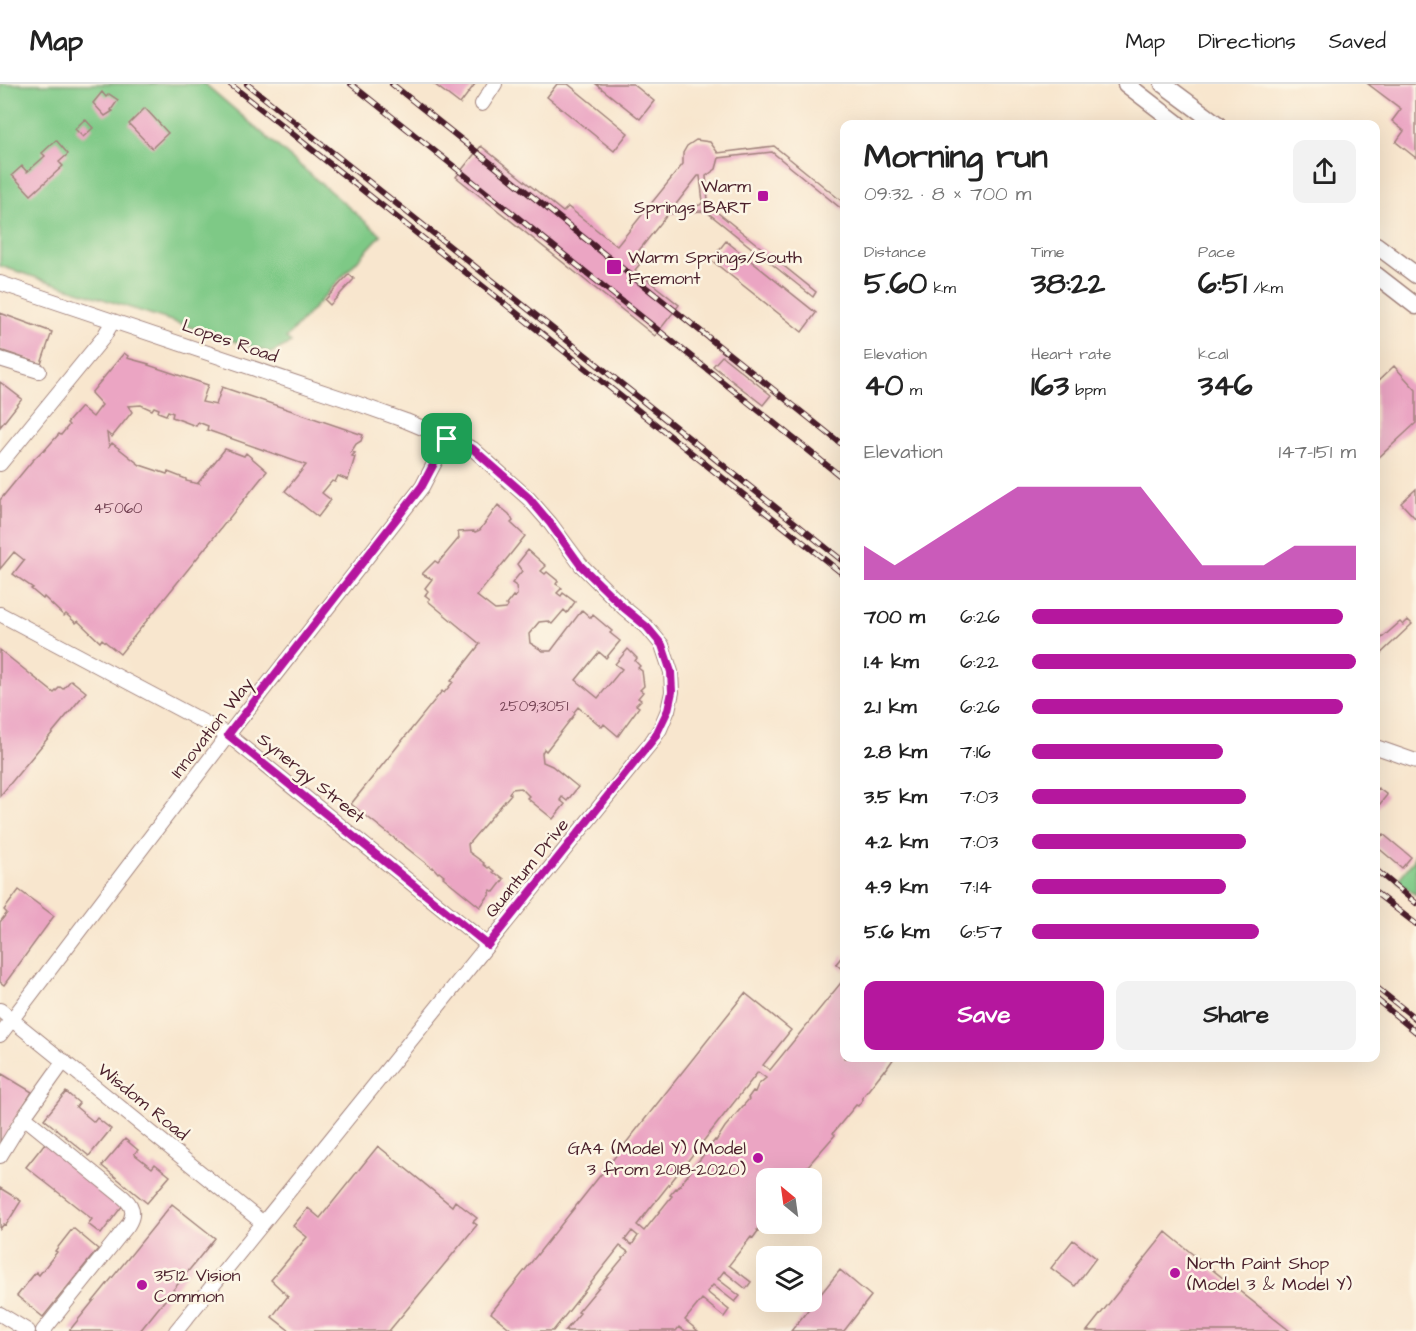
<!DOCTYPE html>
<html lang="en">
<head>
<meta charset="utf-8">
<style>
	body { margin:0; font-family:"Architects Daughter",sans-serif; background:#f2f2f2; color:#222; height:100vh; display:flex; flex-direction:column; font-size:22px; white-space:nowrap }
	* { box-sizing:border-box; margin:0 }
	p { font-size:20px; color:#767676 }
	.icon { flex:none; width:33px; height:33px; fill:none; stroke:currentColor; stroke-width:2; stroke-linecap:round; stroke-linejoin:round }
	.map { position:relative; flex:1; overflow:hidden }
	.drawer { position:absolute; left:840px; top:36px; width:540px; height:942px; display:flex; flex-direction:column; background:#fff; border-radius:12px; box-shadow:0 6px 24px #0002 }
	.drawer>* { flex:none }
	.needle { width:39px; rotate:331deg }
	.fabs { position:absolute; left:756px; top:1084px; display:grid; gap:12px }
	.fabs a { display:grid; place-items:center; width:66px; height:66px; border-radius:12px; background:#fff; box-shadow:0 6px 24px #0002; font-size:30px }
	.pin { position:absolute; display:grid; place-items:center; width:51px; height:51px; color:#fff; margin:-26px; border-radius:12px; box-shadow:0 3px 9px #0006 }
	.round { display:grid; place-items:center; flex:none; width:63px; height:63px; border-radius:12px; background:#f2f2f2 }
	.head { display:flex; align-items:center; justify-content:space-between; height:102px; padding:0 24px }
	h1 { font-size:33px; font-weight:800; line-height:45px }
	.stats { display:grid; grid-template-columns:repeat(3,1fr); gap:9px; height:102px; padding:6px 24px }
	.stats div { display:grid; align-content:center }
	.stats b { font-size:30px; font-weight:800 }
	.stats small { font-size:16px; font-weight:400 }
	.stats p { font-size:16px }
	.chart { height:168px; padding:12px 24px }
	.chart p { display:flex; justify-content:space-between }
	.chart svg { width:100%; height:108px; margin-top:6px; fill:#b5179e; opacity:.7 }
	.primary-button { display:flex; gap:12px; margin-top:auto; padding:12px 24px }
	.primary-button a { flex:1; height:69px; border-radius:12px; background:#b5179e; color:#fff; font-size:24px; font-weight:800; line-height:69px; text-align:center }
	.primary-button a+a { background:#f2f2f2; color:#222 }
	ul { padding:0 24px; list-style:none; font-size:20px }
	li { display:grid; grid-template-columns:96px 72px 1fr; align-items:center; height:45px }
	li i { height:15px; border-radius:8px; background:#b5179e }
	header { display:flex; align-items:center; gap:36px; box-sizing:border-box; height:84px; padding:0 30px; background:#fff; border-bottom:2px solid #e0e0e0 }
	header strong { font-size:28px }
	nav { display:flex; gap:33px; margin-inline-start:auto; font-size:21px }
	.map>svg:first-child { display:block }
	.green { fill:#7ec986; stroke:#647458; stroke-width:1.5 }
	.building { fill:#eba5c3; fill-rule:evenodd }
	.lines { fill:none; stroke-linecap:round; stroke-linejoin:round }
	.minor-casing { stroke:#a1827c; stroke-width:16 }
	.major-casing { stroke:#a1827c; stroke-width:19 }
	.minor { stroke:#fff; stroke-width:14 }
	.major { stroke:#fff; stroke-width:16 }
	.rail-casing { stroke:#4a1f2b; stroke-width:6 }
	.rail { stroke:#fcf5e5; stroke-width:4; stroke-dasharray:11; stroke-linecap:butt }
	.route-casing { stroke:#fff; stroke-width:12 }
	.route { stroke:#b5179e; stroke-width:8 }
	.poi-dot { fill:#b5179e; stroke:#fcf5e5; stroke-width:2 }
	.labels { text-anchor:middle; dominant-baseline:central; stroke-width:5; stroke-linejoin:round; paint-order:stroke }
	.number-label { font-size:15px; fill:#724051 }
	.poi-label { font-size:18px; fill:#4a1f2b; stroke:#fcf5e5; text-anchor:start }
	.street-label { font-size:18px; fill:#4a1f2b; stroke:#fcf5e5 }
</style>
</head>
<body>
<header>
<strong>Map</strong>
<nav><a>Map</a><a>Directions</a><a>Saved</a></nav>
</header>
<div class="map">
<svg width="1416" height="1247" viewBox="0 0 1416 1247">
	<rect width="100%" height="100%" fill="#fcf5e5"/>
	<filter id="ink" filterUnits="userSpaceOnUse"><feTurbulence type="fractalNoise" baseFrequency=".0167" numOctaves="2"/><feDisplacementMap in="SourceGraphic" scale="12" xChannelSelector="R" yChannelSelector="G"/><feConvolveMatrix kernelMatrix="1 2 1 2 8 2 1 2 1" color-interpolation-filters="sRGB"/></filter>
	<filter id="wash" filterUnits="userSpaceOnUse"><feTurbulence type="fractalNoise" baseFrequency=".008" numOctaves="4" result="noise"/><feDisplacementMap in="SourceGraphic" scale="24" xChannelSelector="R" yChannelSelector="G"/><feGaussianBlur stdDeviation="1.35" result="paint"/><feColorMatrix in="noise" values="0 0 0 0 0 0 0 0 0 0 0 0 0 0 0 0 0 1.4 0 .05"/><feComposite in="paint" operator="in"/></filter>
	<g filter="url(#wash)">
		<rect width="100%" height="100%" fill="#f8e6ce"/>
		<!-- green -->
		<path class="green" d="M0 0H205L381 151 286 254 291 259 271 269 0 182Z
			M1416 768V811L1397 797 1413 777Z"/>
		<g id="blocks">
			<!-- building -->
			<path class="building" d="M434 0H475L460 20Z
				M557 0H568L628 49 614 67 547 13Z
				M596 0H633L654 17 640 35Z
				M1368 0H1416V74L1396 58 1404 47 1392 37 1401 25Z
				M102 8 106 13 109 10 118 16 111 26 113 27 105 32 93 19Z
				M145 24 168 49 152 64 129 40Z
				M85 35 93 44 83 53 75 45Z
				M56 56 68 70 59 78 63 82 31 111 12 91 22 82 27 88 45 72 42 69Z
				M696 56 710 58 718 69 774 62 844 119V127L772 68 719 74 716 85 706 92 708 117 712 124 816 208 813 213 708 129 701 127 668 130 632 175 640 180 635 186 679 221 655 252 456 93 481 62 563 128 568 123 617 162 683 80V69L687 62ZM698 92H700L703 118 700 121 673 124Z
				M726 157 816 229 802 248 711 176Z
				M349 190 354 195 330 221 325 216Z
				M0 229 52 248 41 280 0 266Z
				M124 269 128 272 127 274 149 280 148 281 208 301 202 318 216 321 222 303 363 351 361 357 356 360 351 368 355 369 352 372 355 373 348 396 338 392 335 398 332 397 322 409 331 416 318 433 285 407 306 381 207 346 208 342 198 338 196 342 172 333 173 329 168 327 166 331 158 328 159 325 154 323 152 326 141 321 128 322 132 328 112 353 107 349 109 363 112 359 140 381 167 390 168 388 186 395V397L199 400 198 399 225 365 244 372 246 369 267 387 120 570 102 555 100 558 78 537 76 539 66 530 64 532 44 513 43 515 31 505 33 504 13 490 24 476 14 468 0 485V416L32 377 43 366 44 367 59 350 61 351 69 341 67 339 81 323 93 333 102 321 91 309Z
				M722 272 771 311 763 321 713 282Z
				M1394 282 1416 306V339L1376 376V299Z
				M0 298 22 315 0 343Z
				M1416 405V435L1401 419Z
				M498 421 509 430 513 437 511 439 525 452 477 512 495 526 506 525 508 522 506 521 513 512 515 513 517 511 516 502 512 499 522 487 517 480 528 466 546 482 541 487 545 490 547 488 558 497 556 500 562 504 557 509 561 512 563 509 575 518 567 529 564 526 552 540 548 537 539 538 529 550 530 559 543 567H551L582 526 591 534 593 531 612 547 610 549 620 557 606 574 599 568 576 596 598 614 622 585 615 580 628 565 637 574 635 577 640 582 638 584 642 587 644 602 640 606 643 608 638 614 641 616 636 621 639 623 618 652 604 640 602 643 578 623 574 628 575 630 546 667 544 665 542 669 543 678 552 682 578 703 567 717 562 713 560 716 565 720 553 735 527 714 529 712 521 704 512 705 509 709 511 710 468 760 469 768 484 779 483 780 488 784 489 783 494 787 493 788 498 792 499 791 504 795 494 808 491 806 489 809 490 810 480 823 443 793 444 792 439 788 438 789 433 783 432 784 351 720 442 607 444 609 453 598 451 597 480 560 428 517 430 515 425 511 428 507 425 504 432 495 422 490 435 477 438 479 459 454 458 448 474 447 475 448 480 446Z
				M1408 536 1412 540 1376 574V559L1400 538 1403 541Z
				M0 566 54 609 60 603 63 605 71 596 86 608 0 712Z
				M1378 704 1387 711 1376 725V707Z
				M1383 750 1411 773 1402 784 1376 762V759Z
				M19 806 54 832 4 901 0 898V838L7 829 4 826Z
				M844 870V887L836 880Z
				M844 895V974H894L885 987 884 986 862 1014 863 1015 858 1022 856 1021 833 1049 835 1051 806 1084 808 1085 800 1095H766V1133L757 1146 758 1147 753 1154 751 1153 729 1181 751 1198 746 1205 724 1187 718 1195 740 1212 735 1218 713 1201 707 1208 729 1226 724 1233 702 1215 685 1236 698 1247H684L679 1243 676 1247H565L580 1229 578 1228 628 1168 620 1162 553 1247H513L491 1229 745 909 791 946 763 981 770 986ZM758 988 766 994 758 1001 755 1008 753 1007 748 1014 749 1015 725 1043 716 1057 715 1056 677 1105 676 1104 670 1111 672 1112 644 1147 637 1141ZM632 1147 638 1152 632 1161 625 1156Z
				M2 990 32 1008 0 1060V993Z
				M66 1008 79 1019 76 1023 94 1038 97 1034 111 1045 89 1072 44 1035Z
				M125 1055 138 1066 134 1070 152 1084 155 1080 170 1092 147 1119 102 1082Z
				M45 1059 123 1121 101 1150 88 1140 92 1135 26 1083Z
				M378 1062 452 1122 455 1117 477 1134 473 1138 477 1141 389 1247H290L272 1233 288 1212 271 1196 307 1153 293 1142 308 1124 320 1134Z
				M0 1104 21 1117 6 1141 4 1140 0 1145Z
				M172 1120 215 1154 140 1247H69Z
				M73 1144 98 1165 43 1233 17 1212 36 1188 39 1191 57 1168 55 1167Z
				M1166 1148 1190 1168 1290 1247H1087Z
				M1073 1156 1096 1174 1075 1202 1051 1184Z
				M840 1186 871 1212 844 1247H791Z"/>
		</g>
	</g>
	<g filter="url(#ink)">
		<use href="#blocks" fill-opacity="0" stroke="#a1827c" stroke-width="1.5"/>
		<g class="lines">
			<defs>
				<path id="minor" d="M482 20 495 0
					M0 199 353 318 406 337 473 365 529 415 550 439 581 481 624 524 647 543 662 561 671 588 672 608 668 626 660 645 650 660 176 1247
					M0 275 39 287
					M0 380 103 254 113 237
					M0 530 228 651 488 861
					M1376 663 1416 677
					M0 926 263 1139
					M0 951 228 651 422 403 447 355
					M24 1033 124 1114C133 1122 135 1130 128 1141L43 1247
					M0 1072 24 1033 64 977
					M0 1230 28 1247"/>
				<path id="major" d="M1126 0 1178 40
					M1163 0 1217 40
					M1376 161 1416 191
					M1376 191 1416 222"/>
			</defs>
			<!-- minor casing -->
			<use href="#minor" class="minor-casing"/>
			<!-- major casing -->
			<use href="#major" class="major-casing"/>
			<!-- minor -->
			<use href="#minor" class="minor"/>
			<!-- major -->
			<use href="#major" class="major"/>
			<defs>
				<path id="rail" d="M230 0 844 491
					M247 0 844 478
					M351 0 844 395
					M392 0 844 362
					M1376 786 1416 819
					M1376 809 1416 840
					M1376 903 1416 935
					M1376 915 1416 948"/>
			</defs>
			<!-- rail casing -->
			<use href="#rail" class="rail-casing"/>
			<!-- rail -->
			<use href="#rail" class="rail"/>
		</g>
	</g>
	<g class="lines" filter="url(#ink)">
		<defs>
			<path id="route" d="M447 355 473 365 529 414 550 439 581 482 624 524 647 543 662 561 671 588 672 608 668 626 655 653 488 861 228 651 422 402Z"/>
		</defs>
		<!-- route casing -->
		<use href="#route" class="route-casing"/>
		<!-- route -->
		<use href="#route" class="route"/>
	</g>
	<!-- markers -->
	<g class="poi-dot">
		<rect x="757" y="106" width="12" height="12" rx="3"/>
		<rect x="606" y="175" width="16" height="16" rx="3"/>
		<circle cx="758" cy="1074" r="6"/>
		<circle cx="1175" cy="1189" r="6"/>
		<circle cx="142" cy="1201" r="6"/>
	</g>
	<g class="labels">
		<!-- number labels -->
		<g class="number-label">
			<text x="118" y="424">45060</text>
			<text x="534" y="622">2509;3051</text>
		</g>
		<!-- poi labels -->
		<g class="poi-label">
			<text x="751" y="102" text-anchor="end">Warm<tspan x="751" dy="21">Springs BART</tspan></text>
			<text x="628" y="173">Warm Springs/South<tspan x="628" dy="21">Fremont</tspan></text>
			<text x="746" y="1064" text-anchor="end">GA4 (Model Y) (Model<tspan x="746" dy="21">3 from 2018-2020)</tspan></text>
			<text x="1187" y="1179">North Paint Shop<tspan x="1187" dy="21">(Model 3 &amp; Model Y)</tspan></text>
			<text x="154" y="1191">3512 Vision<tspan x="154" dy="21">Common</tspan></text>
		</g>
		<!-- street labels -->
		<g class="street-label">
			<text transform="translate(230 257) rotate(19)">Lopes Road</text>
			<text transform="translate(212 644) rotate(-52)">Innovation Way</text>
			<text transform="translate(311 694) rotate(39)">Synergy Street</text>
			<text transform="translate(527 784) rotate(-51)">Quantum Drive</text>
			<text transform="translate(143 1018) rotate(39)">Wisdom Road</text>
		</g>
	</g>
</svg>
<div class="fabs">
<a><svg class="needle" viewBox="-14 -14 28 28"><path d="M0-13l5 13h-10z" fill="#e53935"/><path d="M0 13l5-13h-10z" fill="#767676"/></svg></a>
<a><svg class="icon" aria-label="layers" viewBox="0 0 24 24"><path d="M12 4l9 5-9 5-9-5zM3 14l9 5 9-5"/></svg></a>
</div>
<div class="pin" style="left:447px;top:355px;background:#1e9e55"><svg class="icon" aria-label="arrive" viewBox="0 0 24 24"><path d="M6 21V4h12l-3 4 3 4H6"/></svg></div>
<section class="drawer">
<div class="head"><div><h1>Morning run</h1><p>09:32 · 8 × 700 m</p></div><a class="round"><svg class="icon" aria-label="share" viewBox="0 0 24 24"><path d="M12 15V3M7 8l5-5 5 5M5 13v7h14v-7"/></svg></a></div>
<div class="stats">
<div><p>Distance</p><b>5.60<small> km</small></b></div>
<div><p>Time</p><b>38:22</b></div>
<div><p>Pace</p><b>6:51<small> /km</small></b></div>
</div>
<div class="stats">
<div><p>Elevation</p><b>40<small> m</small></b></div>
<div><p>Heart rate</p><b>163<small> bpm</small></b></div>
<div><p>kcal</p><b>346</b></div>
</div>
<div class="chart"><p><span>Elevation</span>147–151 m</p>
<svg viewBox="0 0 160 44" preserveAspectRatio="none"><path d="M0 44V30L10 38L20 30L30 22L40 14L50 6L60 6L70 6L80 6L90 6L100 22L110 38L120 38L130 38L140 30L150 30L160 30V44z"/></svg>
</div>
<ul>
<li><b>700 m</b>6:26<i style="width:96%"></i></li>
<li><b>1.4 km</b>6:22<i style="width:100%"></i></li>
<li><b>2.1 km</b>6:26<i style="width:96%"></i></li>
<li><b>2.8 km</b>7:16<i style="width:59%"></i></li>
<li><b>3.5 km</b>7:03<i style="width:66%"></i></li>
<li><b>4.2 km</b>7:03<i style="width:66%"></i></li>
<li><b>4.9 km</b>7:14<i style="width:60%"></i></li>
<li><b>5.6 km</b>6:57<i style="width:70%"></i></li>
</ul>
<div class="primary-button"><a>Save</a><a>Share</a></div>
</section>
</div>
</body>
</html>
